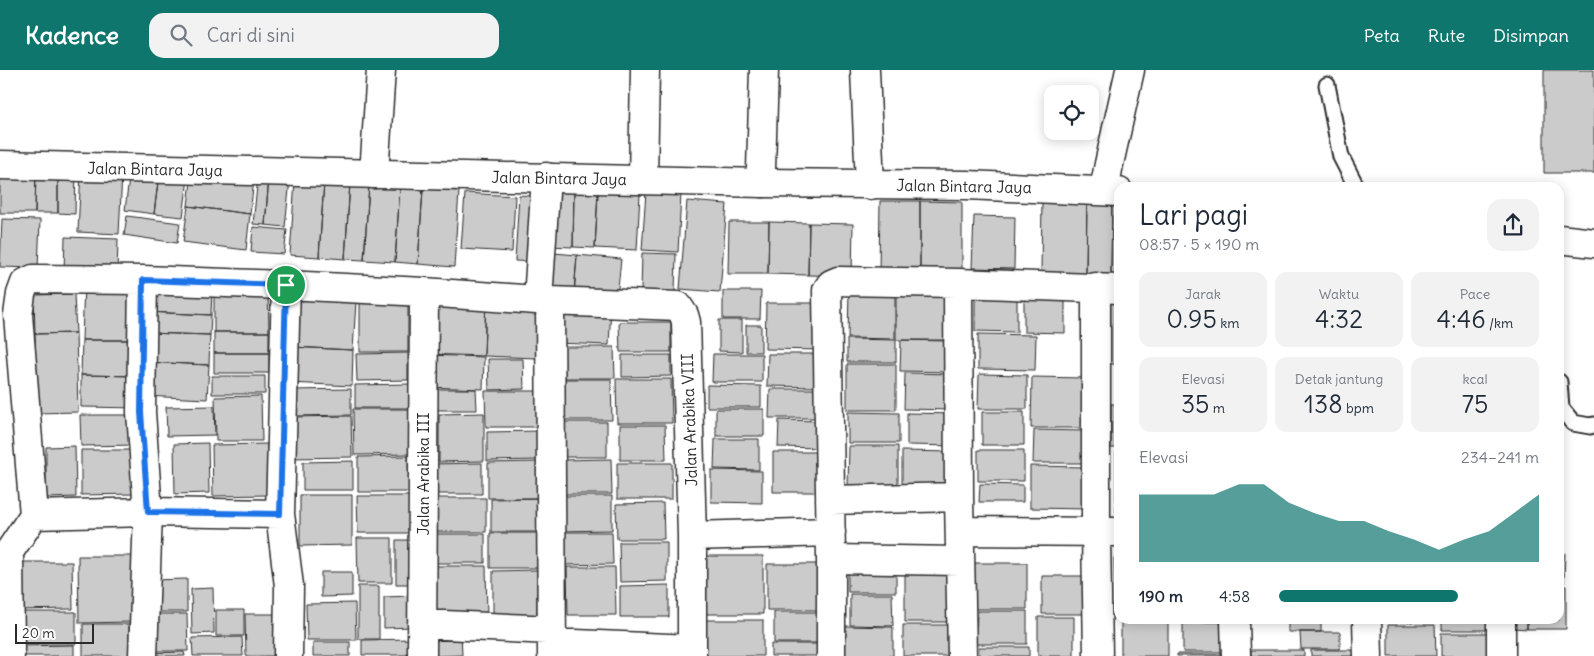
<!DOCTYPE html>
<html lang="id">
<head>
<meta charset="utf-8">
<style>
	body { margin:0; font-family:Delius,sans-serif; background:#f2f2f3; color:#1f2937; height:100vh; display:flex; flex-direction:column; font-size:19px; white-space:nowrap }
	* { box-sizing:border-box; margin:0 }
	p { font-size:16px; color:#747a83 }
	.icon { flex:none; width:28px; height:28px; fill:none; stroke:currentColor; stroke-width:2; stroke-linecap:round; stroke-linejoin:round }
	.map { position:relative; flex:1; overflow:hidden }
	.sheet { position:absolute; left:1114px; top:112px; width:450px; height:442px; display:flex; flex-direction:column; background:#fff; border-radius:15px; box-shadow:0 2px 12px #0003 }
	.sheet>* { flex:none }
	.fabs { position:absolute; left:1044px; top:15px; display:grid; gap:10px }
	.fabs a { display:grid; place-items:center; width:55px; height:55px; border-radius:10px; background:#fff; box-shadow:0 2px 12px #0003; font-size:25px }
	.scale { position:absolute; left:15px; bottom:12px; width:79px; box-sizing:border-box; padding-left:5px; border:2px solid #2b2b2b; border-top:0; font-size:14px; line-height:18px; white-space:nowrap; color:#2b2b2b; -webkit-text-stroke:4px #fff; paint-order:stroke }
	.pin { position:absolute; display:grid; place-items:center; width:42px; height:42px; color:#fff; margin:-21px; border:2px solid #fff; border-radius:50%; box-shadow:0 1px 5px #0007 }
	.round { display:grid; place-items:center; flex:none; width:52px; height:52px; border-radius:15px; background:#f2f2f3 }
	.head { display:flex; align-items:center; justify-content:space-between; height:85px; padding:0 25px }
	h1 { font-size:28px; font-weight:600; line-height:38px }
	.stats { display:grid; grid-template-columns:repeat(3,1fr); gap:8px; height:85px; padding:5px 25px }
	.stats div { display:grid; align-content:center; border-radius:12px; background:#f2f2f3; text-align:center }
	.stats b { font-size:25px; font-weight:600 }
	.stats small { font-size:14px; font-weight:400 }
	.stats p { font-size:14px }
	.chart { height:140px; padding:10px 25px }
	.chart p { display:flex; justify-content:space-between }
	.chart svg { width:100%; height:90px; margin-top:5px; fill:#0f766e; opacity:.7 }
	ul { padding:0 25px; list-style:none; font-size:16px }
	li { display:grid; grid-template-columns:80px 60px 1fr; align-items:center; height:38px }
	li i { height:12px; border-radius:6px; background:#0f766e }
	header { display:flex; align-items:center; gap:30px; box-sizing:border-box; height:70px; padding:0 25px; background:#0f766e; color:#fff }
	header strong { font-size:24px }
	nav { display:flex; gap:28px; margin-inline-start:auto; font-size:18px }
	.search { width:350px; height:45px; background:#f2f2f3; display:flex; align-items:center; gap:12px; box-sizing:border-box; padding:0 18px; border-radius:15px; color:#747a83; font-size:19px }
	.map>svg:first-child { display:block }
	.building { fill:#cbcbcb; stroke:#2b2b2b }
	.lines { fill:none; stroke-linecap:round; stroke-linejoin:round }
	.service-casing { stroke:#2b2b2b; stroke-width:19 }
	.minor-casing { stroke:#2b2b2b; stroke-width:31 }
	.tertiary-casing { stroke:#2b2b2b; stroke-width:31 }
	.service { stroke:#fff; stroke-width:15 }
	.minor { stroke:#fff; stroke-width:28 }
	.tertiary { stroke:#fff; stroke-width:28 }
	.route-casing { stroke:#fff; stroke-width:10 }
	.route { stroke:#1a73e8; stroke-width:6 }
	.labels { text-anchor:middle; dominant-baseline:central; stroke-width:4; stroke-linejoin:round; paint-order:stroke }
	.street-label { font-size:16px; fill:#2b2b2b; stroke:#fff }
</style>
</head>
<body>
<header>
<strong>Kadence</strong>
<div class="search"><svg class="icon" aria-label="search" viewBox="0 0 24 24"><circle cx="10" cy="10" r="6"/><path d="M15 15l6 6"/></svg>Cari di sini</div>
<nav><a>Peta</a><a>Rute</a><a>Disimpan</a></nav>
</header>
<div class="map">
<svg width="1594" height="586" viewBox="0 0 1594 586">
	<rect width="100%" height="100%" fill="#fff"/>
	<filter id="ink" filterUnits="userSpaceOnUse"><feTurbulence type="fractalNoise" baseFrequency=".02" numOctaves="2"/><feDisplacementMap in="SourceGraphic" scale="10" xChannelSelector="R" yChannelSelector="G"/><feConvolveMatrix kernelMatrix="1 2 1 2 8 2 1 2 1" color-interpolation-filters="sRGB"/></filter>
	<g filter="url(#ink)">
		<!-- building -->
		<path class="building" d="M1544 0H1594V103H1544Z
			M0 99H36L35 143H0Z
			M36 99 58 100V143H35Z
			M76 99 75 144 58 143V100Z
			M81 100 122 103 119 164 78 162Z
			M130 101 159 104 154 144 125 140Z
			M192 102 254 110 250 144 188 136Z
			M159 104 188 108 183 147 154 144Z
			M258 107H269L265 155 253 154Z
			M269 107 290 110 285 157 265 155Z
			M295 110 324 112 319 187 290 185Z
			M324 112 350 113 345 189 319 187Z
			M350 113 369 115 364 190 345 189Z
			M369 115 400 117 395 192 364 190Z
			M400 117 423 119 418 194 395 192Z
			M423 119 459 121 454 197 418 194Z
			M548 121 574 122 573 177 547 176Z
			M574 122H598L595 178 573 177Z
			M598 122 640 124 637 180 595 178Z
			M646 122 681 124 678 182 642 180Z
			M465 123 515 126 512 182 461 179Z
			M519 125 542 127 538 192 515 191Z
			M1042 127 1087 128 1086 205 1041 204Z
			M1087 128 1112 129 1111 206 1086 205Z
			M1112 129H1119V206H1111Z
			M687 131 727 134 720 222 680 219Z
			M880 131H920V204H879Z
			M920 131 962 132V205L920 204Z
			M188 136 250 144 246 180 183 172Z
			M127 146 180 153 177 173 124 165Z
			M974 146 1015 147 1014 199 972 198Z
			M2 149 40 150 38 198 0 197Z
			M729 152H769L768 204H728Z
			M769 152 809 153 808 205 768 204Z
			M809 153 853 154 852 206 808 205Z
			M253 157 287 160 284 184 251 182Z
			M65 167 118 169 117 204 64 202Z
			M554 183 577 185 574 224 552 222Z
			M642 183 676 184 675 222 641 221Z
			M577 185 621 189 617 228 574 224Z
			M84 214H140V270H82Z
			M896 216 950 217 949 271 896 270Z
			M148 218 212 220 211 245 147 242Z
			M849 218 895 219V269L848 268Z
			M214 219H268L269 262H214Z
			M723 221H761L760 249H723Z
			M975 222H1017V262L975 261Z
			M1024 223 1065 224V263L1024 262Z
			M74 224 76 263 35 264 34 225Z
			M360 226H408V282H360Z
			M1109 226H1119V294H1109Z
			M293 228 356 231 353 280 291 277Z
			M427 228 486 230 484 286 425 284Z
			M486 230 538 232 536 288 484 286Z
			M558 233 611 236 609 275 556 273Z
			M766 233H823V280L765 279Z
			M147 242 211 245 210 265 146 263Z
			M719 250H742V282L719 281Z
			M619 252H671V282H620Z
			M746 255H761V282H746Z
			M214 262H269V283H214Z
			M76 263 78 342 37 343 35 264Z
			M146 263 210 265 209 295 145 292Z
			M978 264 1036 265 1035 300 978 299Z
			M847 269 896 270V292H847Z
			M82 270H140L139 306 81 305Z
			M901 270H953L952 302 900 301Z
			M291 277 353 280 352 316 289 313Z
			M563 277H614L615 308H563Z
			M214 283H269V303H214Z
			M408 283V310L357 311 356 284Z
			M713 284H762V312H712Z
			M768 284H821L820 317 767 316Z
			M428 285 484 287 483 319 427 317Z
			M622 285H671V306L622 307Z
			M488 289H523L524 319 489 320Z
			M145 292 209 295 207 329 144 326Z
			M847 294H896V340H847Z
			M1116 295 1119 296V331H1116Z
			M905 303 953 304 952 340 904 339Z
			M979 304 1027 305V339H978Z
			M81 305 139 306V338L81 337Z
			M212 306H265V324H212Z
			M1032 307 1085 308V358H1031Z
			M559 309H611L612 350H559Z
			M616 309H671L672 353H617Z
			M410 314V338H355V315Z
			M707 315 761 316V337H707Z
			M351 319V345L292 346V320Z
			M432 319H476L477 340H432Z
			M770 319H822V348H769Z
			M485 321H542V357H486Z
			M261 326 262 371H216L215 327Z
			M1111 334H1119V378H1111Z
			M214 336 215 365 167 366 166 337Z
			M353 339H411V384L354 385Z
			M716 339H764V366H716Z
			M848 342 899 343V373H848Z
			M982 342H1024V375H982Z
			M484 343V391L439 392V344Z
			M907 343 957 344V376L907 375Z
			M80 345H135L136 375 81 376Z
			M351 346 352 387 290 388V347Z
			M779 350 821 351V378L778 377Z
			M557 352H607V387H558Z
			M620 355H665L666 390H620Z
			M1034 360 1085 361V393H1033Z
			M540 361V390L487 391V362Z
			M715 369H759V400L714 399Z
			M208 373 209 423 175 424 174 374Z
			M267 374 268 425 213 426 212 375Z
			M75 376 76 427 46 428V377Z
			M849 376H898V419L848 418Z
			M81 380H133L134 424 81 425Z
			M978 380H1024V411H978Z
			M902 381 955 382V416L902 415Z
			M773 382H819V422H773Z
			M1116 382H1119V442H1116Z
			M408 386 409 422H358V387Z
			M611 389 612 424H563L562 390Z
			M353 391V420H303V392Z
			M539 392V428H488V393Z
			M482 393V424H432V394Z
			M617 393H672V429H617Z
			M1030 396 1087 397V439L1030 438Z
			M711 400 762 401V433L711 432Z
			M980 414 1023 415V432H979Z
			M300 425H352V475L300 476Z
			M357 426H409L410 463H358Z
			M557 426H612V460L558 461Z
			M427 428H486V462H427Z
			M543 428V462H491V429Z
			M663 433 664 469H617L616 434Z
			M561 462H612L613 494 561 495Z
			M490 463H543V498H490Z
			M430 464H485V493H430Z
			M357 468H392V513H358Z
			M396 470H414V514H396Z
			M619 472H667V511L620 512Z
			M1559 483H1565L1564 513H1559Z
			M78 486H132V552L79 553Z
			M699 486H763V544H698Z
			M1114 488H1119V544H1115Z
			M14 492H72L73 539 14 540Z
			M974 493H1027V539H974Z
			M767 494H821V540H767Z
			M433 496H486L487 547H434Z
			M567 497H615L616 545H568Z
			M848 499H896V522H848Z
			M537 500V547H493V501Z
			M905 501H951L950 552H905Z
			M321 502H352V526L321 527Z
			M1042 506H1087V544H1042Z
			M187 509V542H151V510Z
			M669 515V547H620V516Z
			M358 516H379V569H358Z
			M1559 516H1566V559H1527V550H1559Z
			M213 518 214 563 192 564 191 519Z
			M850 524H892L893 556 850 555Z
			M411 526 412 557 384 558V527Z
			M355 533 356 570H307L306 534Z
			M216 540H244V566H216Z
			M977 541H1027V574H976Z
			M11 542H76V574H11Z
			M774 542H820L819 573H774Z
			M148 544H187L188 581H149Z
			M245 544H278L277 586H246Z
			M1038 547H1074V586H1038Z
			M700 550H763V586H700Z
			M1121 550H1168V586H1121Z
			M1288 550H1321V562H1288Z
			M1385 550H1433V552H1385Z
			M1442 550H1487V560H1442Z
			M1514 550H1527V559L1514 558Z
			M1183 552H1225V582H1183Z
			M83 554H129V586H83Z
			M903 555H955V586H903Z
			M1388 555H1435L1436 586H1388Z
			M846 556 893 557V586H845Z
			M1300 562H1340V579H1301Z
			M461 563 462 585 434 586 433 565Z
			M1441 563H1489V586H1441Z
			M242 567 243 586H193L192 568Z
			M413 569V585H362V570Z
			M313 572H350V586H313Z
			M771 574H819V586H771Z
			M74 575V586H16V576Z
			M979 577H1029V586H979Z
			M1251 580H1304V586H1251Z
			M1311 580H1358L1357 586H1311Z
			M184 582 185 586H148V583Z
			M1177 584H1227V586H1177Z"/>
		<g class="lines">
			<defs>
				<path id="service" d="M1327 15 1341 87 1357 118
					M1559 312 1561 338 1573 353 1590 356 1594 355"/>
				<path id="minor" d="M865 0 870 115
					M374 104 381 0
					M643 110 645 0
					M763 113 761 99 764 0
					M1104 120 1109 94 1130 0
					M958 213 959 427 962 586
					M286 215 280 444 289 516 288 586
					M1096 217V462L1098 586
					M538 230 546 107
					M550 231 552 586
					M830 430 959 427
					M34 445 18 245 21 224 25 213 33 209 143 210 286 215 424 222 550 231 678 236 684 245 686 252 692 466V586
					M34 445 148 442 280 444
					M960 461 1119 462
					M692 466 831 462
					M9 482 10 586
					M9 482 34 445
					M831 489 960 491
					M1235 550 1236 586
					M1367 550 1368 586
					M422 554 552 560
					M552 573 692 579
					M143 586 148 442 141 342 143 210
					M422 586 424 222
					M831 586V489L827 220 831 214 838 211 958 213 1119 219
					M1501 586V550"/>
				<path id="tertiary" d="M0 95 763 113 967 115 1119 122
					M1559 169 1594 173"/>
			</defs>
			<!-- service casing -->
			<use href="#service" class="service-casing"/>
			<!-- minor casing -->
			<use href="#minor" class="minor-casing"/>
			<!-- tertiary casing -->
			<use href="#tertiary" class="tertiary-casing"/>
			<!-- service -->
			<use href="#service" class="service"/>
			<!-- minor -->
			<use href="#minor" class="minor"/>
			<!-- tertiary -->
			<use href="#tertiary" class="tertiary"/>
		</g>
	</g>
	<g class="lines" filter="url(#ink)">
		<defs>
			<path id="route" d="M143 210 286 215 280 444 148 442 141 342Z"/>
		</defs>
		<!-- route casing -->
		<use href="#route" class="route-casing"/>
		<!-- route -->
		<use href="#route" class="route"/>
	</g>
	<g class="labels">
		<!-- street labels -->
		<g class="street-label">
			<text transform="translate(155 99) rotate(1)">Jalan Bintara Jaya</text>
			<text transform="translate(559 108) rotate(1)">Jalan Bintara Jaya</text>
			<text transform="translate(964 116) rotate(1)">Jalan Bintara Jaya</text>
			<text transform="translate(689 350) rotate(-92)">Jalan Arabika VIII</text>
			<text transform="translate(423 404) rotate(-90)">Jalan Arabika III</text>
		</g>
	</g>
</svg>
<div class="fabs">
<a><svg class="icon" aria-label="locate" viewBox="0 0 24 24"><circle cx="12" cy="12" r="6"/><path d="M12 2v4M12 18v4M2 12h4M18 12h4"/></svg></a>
</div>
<div class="scale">20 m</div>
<div class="pin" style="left:286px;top:215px;background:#1e9e55"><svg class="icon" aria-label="arrive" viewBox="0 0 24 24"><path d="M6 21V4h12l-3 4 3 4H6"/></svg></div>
<section class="sheet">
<div class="head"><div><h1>Lari pagi</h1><p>08:57 · 5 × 190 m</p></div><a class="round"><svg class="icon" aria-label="share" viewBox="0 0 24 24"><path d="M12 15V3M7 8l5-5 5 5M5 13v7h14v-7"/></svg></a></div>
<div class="stats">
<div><p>Jarak</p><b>0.95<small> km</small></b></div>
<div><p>Waktu</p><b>4:32</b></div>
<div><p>Pace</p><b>4:46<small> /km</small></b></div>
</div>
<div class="stats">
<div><p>Elevasi</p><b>35<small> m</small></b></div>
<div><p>Detak jantung</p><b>138<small> bpm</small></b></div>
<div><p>kcal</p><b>75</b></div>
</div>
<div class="chart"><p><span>Elevasi</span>234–241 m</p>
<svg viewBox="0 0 160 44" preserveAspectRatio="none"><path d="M0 44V11L10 11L20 11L30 11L40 6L50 6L60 15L70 20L80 24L90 24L100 29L110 33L120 38L130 33L140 29L150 20L160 11V44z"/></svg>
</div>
<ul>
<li><b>190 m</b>4:58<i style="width:69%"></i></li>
</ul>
</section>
</div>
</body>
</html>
